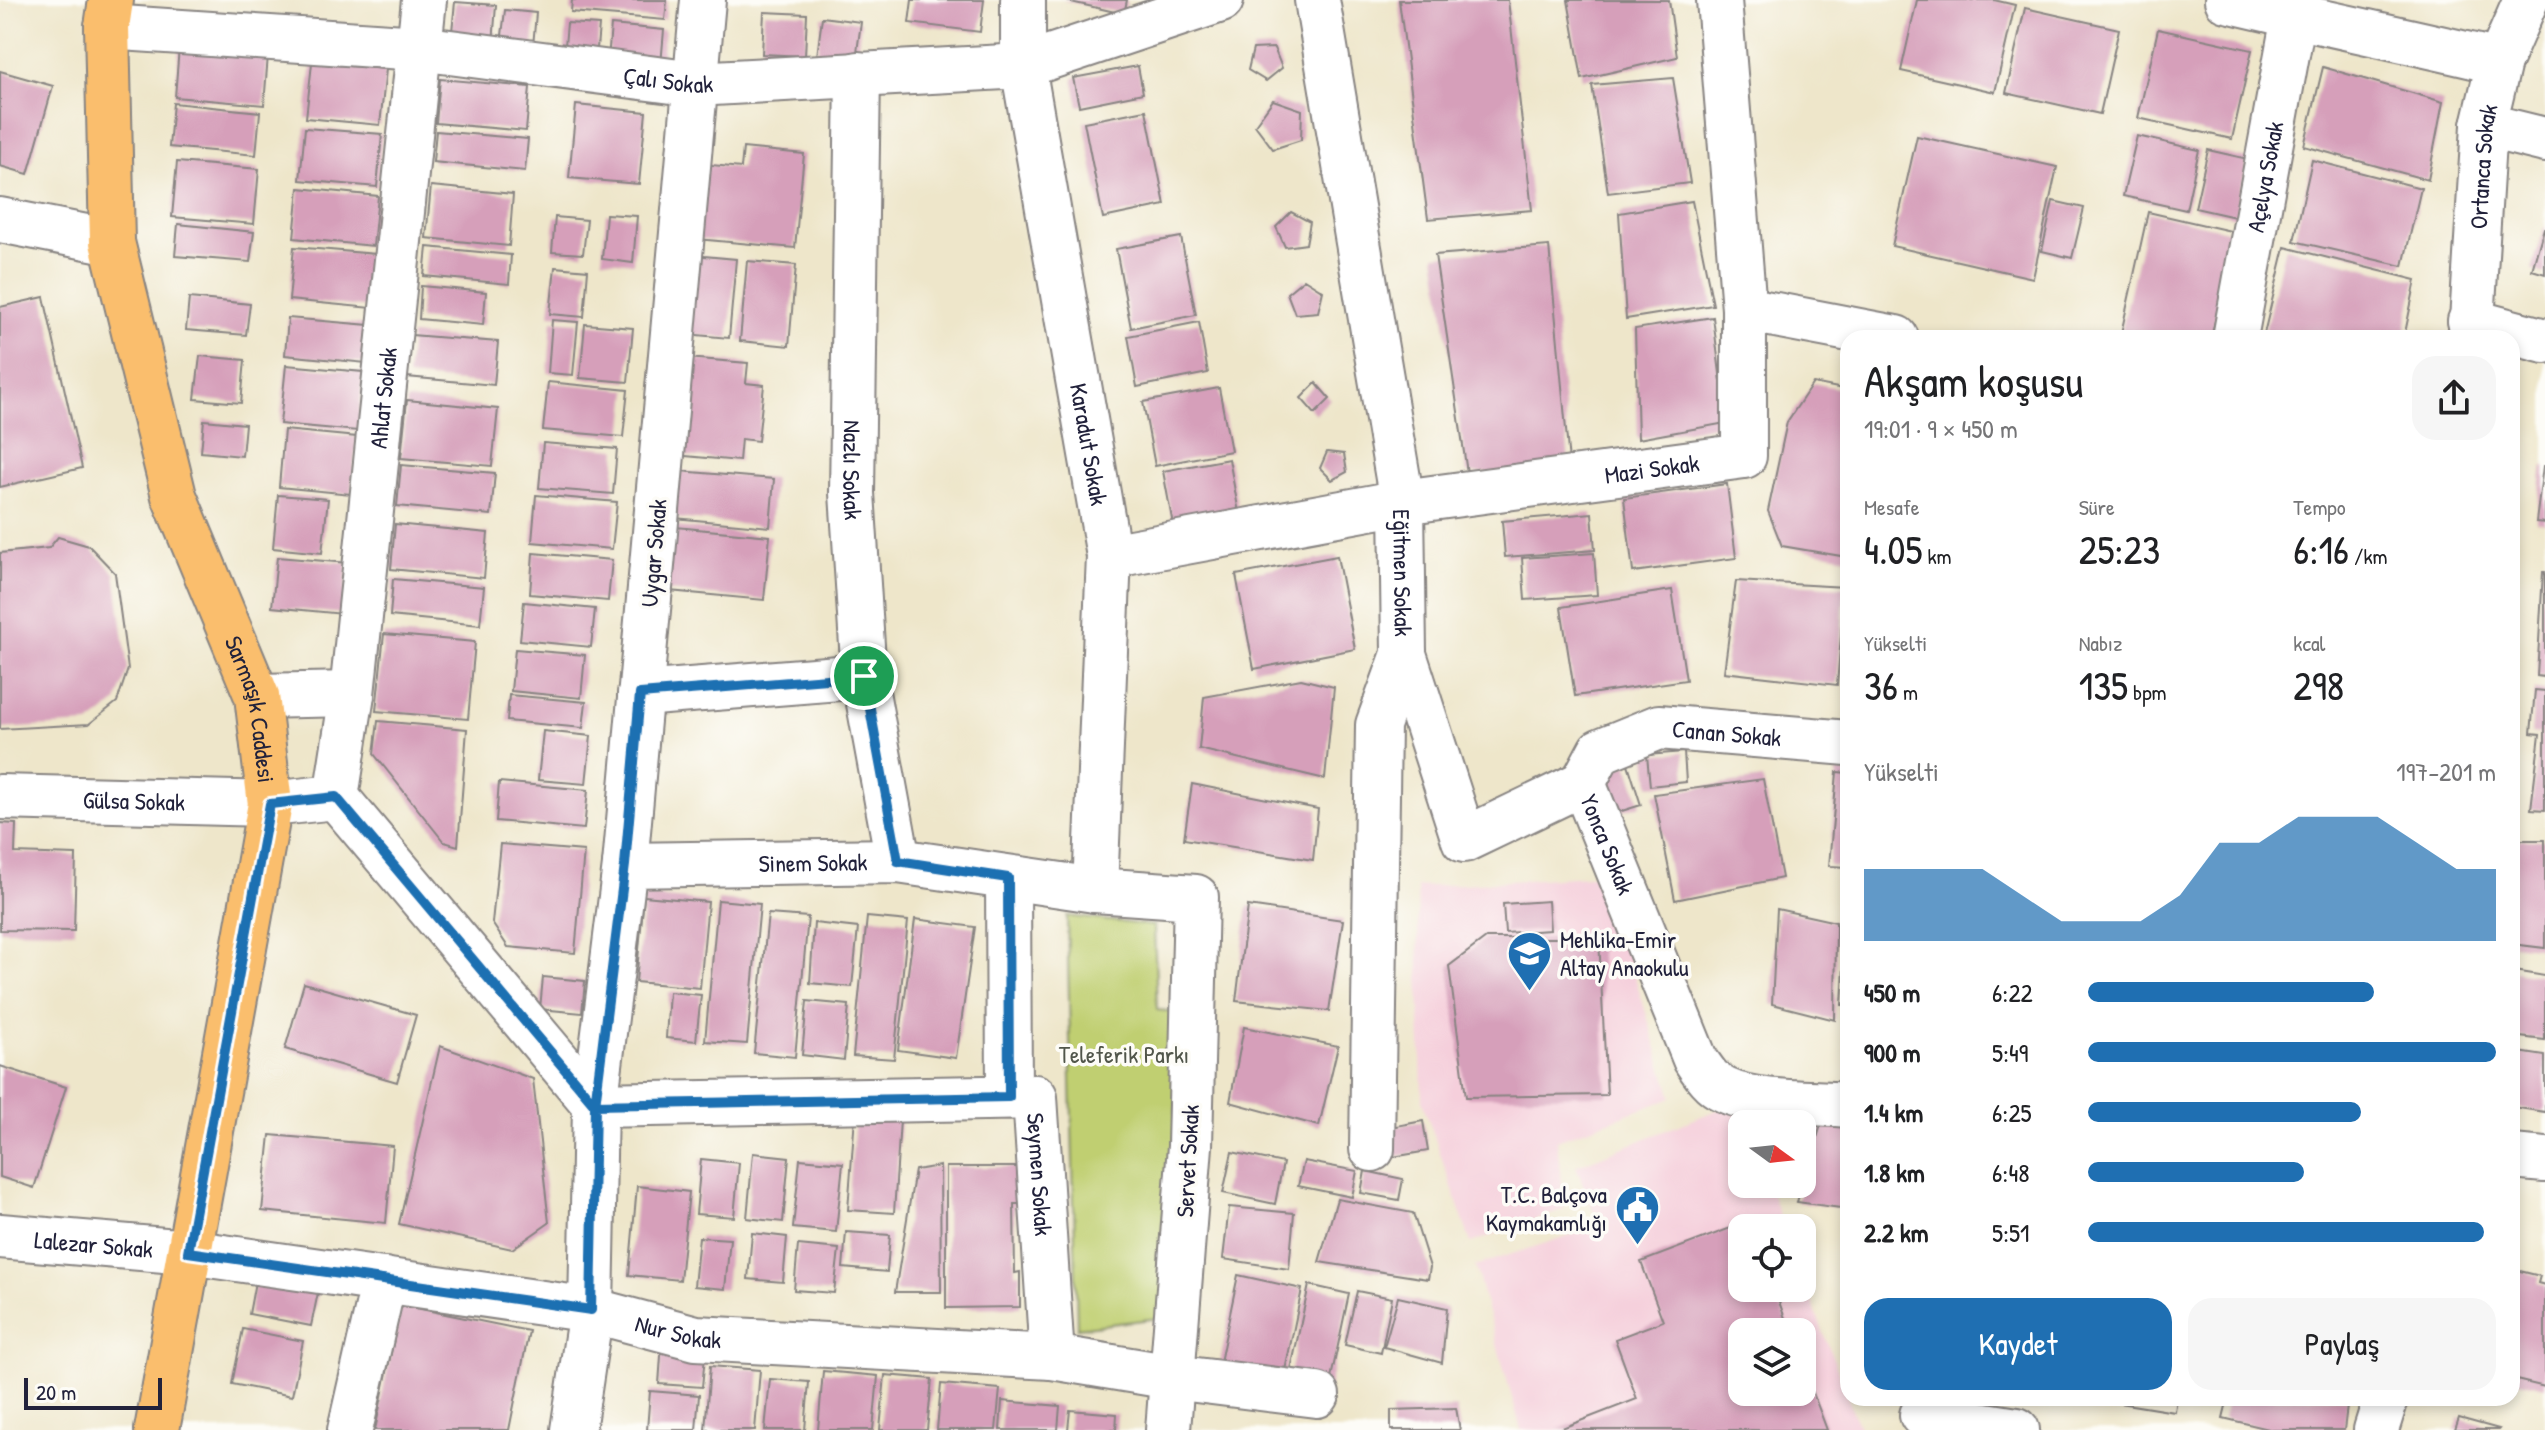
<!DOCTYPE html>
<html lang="tr">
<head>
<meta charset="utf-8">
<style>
	body { margin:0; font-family:"Patrick Hand",sans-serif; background:#f6f6f6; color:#202124; height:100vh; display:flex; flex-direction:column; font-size:30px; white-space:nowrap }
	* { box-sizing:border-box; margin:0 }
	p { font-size:26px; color:#757577 }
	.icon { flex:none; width:44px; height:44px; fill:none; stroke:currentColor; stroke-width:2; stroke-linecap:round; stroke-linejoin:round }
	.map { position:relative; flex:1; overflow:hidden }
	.details { position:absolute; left:1840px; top:330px; width:680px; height:1076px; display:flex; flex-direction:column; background:#fff; border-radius:24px; box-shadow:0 4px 12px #0003 }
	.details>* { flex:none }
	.needle { width:52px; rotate:105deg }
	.tools { position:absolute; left:1728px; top:1110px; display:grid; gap:16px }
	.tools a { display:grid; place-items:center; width:88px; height:88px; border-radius:16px; background:#fff; box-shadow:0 4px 12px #0003; font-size:40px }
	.scale { position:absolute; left:24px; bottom:20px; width:138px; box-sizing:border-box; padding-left:8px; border:4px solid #22223b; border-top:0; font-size:22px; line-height:28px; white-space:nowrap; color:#22223b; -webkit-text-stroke:6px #fdfcf7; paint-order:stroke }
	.pin { position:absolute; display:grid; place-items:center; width:68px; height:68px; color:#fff; margin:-34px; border:4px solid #fff; border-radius:50%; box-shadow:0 2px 8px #0007 }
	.round { display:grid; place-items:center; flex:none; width:84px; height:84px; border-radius:24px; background:#f6f6f6 }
	.summary { display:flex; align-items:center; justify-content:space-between; height:136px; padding:0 24px }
	h1 { font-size:44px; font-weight:600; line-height:60px }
	.metrics { display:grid; grid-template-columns:repeat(3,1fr); gap:12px; height:136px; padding:8px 24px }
	.metrics div { display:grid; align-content:center }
	.metrics b { font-size:40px; font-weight:600 }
	.metrics small { font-size:22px; font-weight:400 }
	.metrics p { font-size:22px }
	.chart { height:224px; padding:16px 24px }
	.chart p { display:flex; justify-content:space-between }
	.chart svg { width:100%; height:144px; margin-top:8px; fill:#1f6fb2; opacity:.7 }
	.action { display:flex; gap:16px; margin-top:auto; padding:16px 24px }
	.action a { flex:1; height:92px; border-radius:24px; background:#1f6fb2; color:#fff; font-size:32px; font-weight:600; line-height:92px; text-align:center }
	.action a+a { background:#f6f6f6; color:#202124 }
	ul { padding:0 24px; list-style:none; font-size:26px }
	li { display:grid; grid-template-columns:128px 96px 1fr; align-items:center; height:60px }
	li i { height:20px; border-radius:10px; background:#1f6fb2 }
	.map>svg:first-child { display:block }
	.built { fill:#f5cfdb; fill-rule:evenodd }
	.green { fill:#c0cf71; stroke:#717856; stroke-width:2 }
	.building { fill:#d69fba }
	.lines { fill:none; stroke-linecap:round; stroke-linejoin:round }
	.minor-casing { stroke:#888482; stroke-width:48 }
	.major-casing { stroke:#888482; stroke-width:48 }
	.minor { stroke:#fff; stroke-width:44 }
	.major { stroke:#fabe6d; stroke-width:44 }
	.route-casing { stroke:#fff; stroke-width:16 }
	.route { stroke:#1f6fb2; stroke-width:10 }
	.labels { text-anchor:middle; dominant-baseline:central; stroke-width:7; stroke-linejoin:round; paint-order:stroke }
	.street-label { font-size:24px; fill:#22223b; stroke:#fdfcf7 }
	.poi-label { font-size:24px; fill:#22223b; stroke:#fdfcf7; text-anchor:start }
	.park-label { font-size:24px; fill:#51564b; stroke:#fdfcf7 }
</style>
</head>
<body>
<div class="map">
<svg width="2545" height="1430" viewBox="0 0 2545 1430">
	<rect width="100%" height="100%" fill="#fdfcf7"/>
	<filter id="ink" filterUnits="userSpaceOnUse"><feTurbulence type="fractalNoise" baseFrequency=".0125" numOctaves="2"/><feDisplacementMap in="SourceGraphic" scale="16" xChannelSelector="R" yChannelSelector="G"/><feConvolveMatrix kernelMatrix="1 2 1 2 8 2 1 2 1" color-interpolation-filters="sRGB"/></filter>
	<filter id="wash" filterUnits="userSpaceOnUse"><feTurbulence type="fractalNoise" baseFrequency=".006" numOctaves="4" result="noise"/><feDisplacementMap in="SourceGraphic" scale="32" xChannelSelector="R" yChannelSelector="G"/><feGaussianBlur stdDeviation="1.8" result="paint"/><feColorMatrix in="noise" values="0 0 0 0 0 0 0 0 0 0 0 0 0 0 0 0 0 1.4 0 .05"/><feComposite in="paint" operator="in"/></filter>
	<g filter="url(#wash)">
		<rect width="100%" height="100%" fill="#eee6ca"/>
		<!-- built -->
		<path class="built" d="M1604 875 1672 1098 1557 1140 1564 1209 1471 1243 1422 1101 1417 887Z
			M1737 1102 1745 1124H1742V1184H1768L1784 1228H1742V1288H1802V1275L1860 1430H1521L1475 1266 1599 1226 1576 1166ZM1742 1332H1802V1392H1742Z"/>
		<!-- green -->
		<path class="green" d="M1067 916 1154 926 1157 1010 1180 1012 1167 1317 1077 1328Z"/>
		<g id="blocks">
			<!-- building -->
			<path class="building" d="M572 0H667L665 20 571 12Z
				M912 0H984L980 32 909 23Z
				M1062 0H1127L1124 14Z
				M1399 0H1508L1532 210 1428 219Z
				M1568 0H1669L1677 57 1582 79Z
				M1917 0H1994L2015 5 1995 92 1901 71Z
				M455 2 496 5 493 44 451 41Z
				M2025 8 2119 29 2100 114 2006 93Z
				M505 10 536 13 533 46 501 44Z
				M764 12 807 14 805 56 762 54Z
				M822 17 861 22 856 60 817 56Z
				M567 23 599 25 596 60 564 57Z
				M611 25 664 30 661 65 608 60Z
				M2158 29 2252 50 2232 139 2138 118Z
				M179 47 268 55 264 105 175 97Z
				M1274 48 1282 68 1266 81 1248 70 1253 49Z
				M312 63 386 69 380 125 306 118Z
				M1138 66 1143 93 1079 106 1073 78Z
				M2323 67 2443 102 2428 180 2304 146Z
				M0 71 53 86 28 174 0 166Z
				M1673 78 1690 183 1608 193 1592 85Z
				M440 79 530 87 526 131 436 123Z
				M1273 100 1302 110 1301 140 1273 149 1255 125Z
				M173 103 260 112 256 155 169 147Z
				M576 105 646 112 639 184 569 178Z
				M1146 110 1165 205 1103 218 1084 122Z
				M305 128 382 134 377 187 300 180Z
				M436 131 528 139 525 171 433 162Z
				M1917 136 2057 167 2033 278 1892 246Z
				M2137 136 2199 150 2186 210 2123 196Z
				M743 148 804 154 795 248 686 238 692 163 741 168Z
				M2208 150 2248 159 2235 217 2195 208Z
				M2312 160 2421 188 2403 266 2294 241Z
				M177 162 259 169 254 224 172 217Z
				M431 186 513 194 509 246 426 238Z
				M299 188 378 196 373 246 294 238Z
				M1692 201 1713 305 1626 319 1619 213Z
				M2053 201 2084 208 2072 258 2042 251Z
				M1291 212 1310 222 1306 244 1285 247 1276 227Z
				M2148 212 2235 232 2211 338H2120Z
				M606 214 637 216 633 263 602 259Z
				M555 217 587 220 583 254 552 252Z
				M178 224 254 232 250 262 175 256Z
				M2544 228H2545V274L2532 270Z
				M1181 237 1196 315 1131 328 1116 249Z
				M1549 246 1570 473H1467L1435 255Z
				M294 247 376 254 371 308 289 300Z
				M427 247 511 255 509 284 424 276Z
				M2285 247 2416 280 2404 338H2263Z
				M682 254 736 259 729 338 675 333Z
				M747 261 796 265 789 346 740 341Z
				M555 267 588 270 584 317 550 314Z
				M1304 279 1323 291 1318 312 1295 314 1287 293Z
				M421 286 486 292 483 325 419 319Z
				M44 297 82 468 0 487V307Z
				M189 298 250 304 246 335 186 330Z
				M1713 317 1726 423 1638 439 1635 329Z
				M288 318 369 325 366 363 285 355Z
				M552 320 578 322 573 375 548 373Z
				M1199 322 1208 373 1137 387 1128 336Z
				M585 324 633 328 628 382 580 378Z
				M411 335 498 342 494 385 407 377Z
				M200 356 245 360 241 403 195 399Z
				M674 357 748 363 746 383 764 385 758 441 741 439 739 461 664 454Z
				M286 365 363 372 358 431 280 424Z
				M548 382 628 390 623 437 543 430Z
				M1316 383 1330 399 1315 414 1301 398Z
				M1813 383 1848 390 1847 557 1782 546 1768 511 1787 422Z
				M1219 388 1231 451 1155 466 1143 402Z
				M407 400 498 409 492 466 401 458Z
				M204 420 245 424 242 456 201 452Z
				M284 430 357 437 351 494 279 487Z
				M543 443 617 449 613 494 539 488Z
				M1327 452 1344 454 1347 472 1332 480 1320 468Z
				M1229 459 1240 518 1174 530 1163 471Z
				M401 465 495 473 491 515 397 506Z
				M2543 466H2545V523L2536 522Z
				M668 470 774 479 770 527 664 517Z
				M1727 484 1736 558 1633 572 1624 498Z
				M278 495 328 499 322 553 273 548Z
				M536 495 617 502 612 549 532 542Z
				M1592 513 1595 550 1505 557 1502 521Z
				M395 524 488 533 484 578 391 569Z
				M665 526 770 536 764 600 659 590Z
				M58 537 89 546 115 573 128 669 117 702 89 724 0 729V553L49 548Z
				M533 553 612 560 608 601 530 594Z
				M1594 553 1597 595 1525 600 1522 558Z
				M1337 556 1355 649 1254 669 1236 575Z
				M277 557 348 563 343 614 272 607Z
				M2543 572H2545V677L2537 676Z
				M393 579 484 587 480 625 390 616Z
				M1736 581 1845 587 1837 685 1724 672Z
				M1672 590 1686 680 1575 696 1561 607Z
				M524 602 595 609 591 647 520 640Z
				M384 634 475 642 468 719 376 711Z
				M515 649 585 655 581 698 511 691Z
				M1301 679 1334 687 1325 779 1199 749 1204 697Z
				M2535 690 2545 691V810L2531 809 2540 734 2531 733Z
				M509 695 586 702 583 728 507 721Z
				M378 721 467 729 458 846 444 842 374 754Z
				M543 731 591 736 586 784 538 780Z
				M1684 752 1686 782 1650 786 1647 755Z
				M1628 764 1641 805 1612 814 1600 774Z
				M1837 772 1848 773V867L1829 866Z
				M1763 779 1782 878 1675 900 1654 794Z
				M499 782 588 790 584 829 496 821Z
				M1192 784 1318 809 1313 860 1184 839Z
				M0 823 16 824 15 853 76 855 74 931 0 930Z
				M2519 840H2545V948L2512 944V898Z
				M500 844 584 851 575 953 508 947 492 923Z
				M644 896 708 902 700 988 636 982Z
				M718 900 760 904 747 1044 705 1041Z
				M1548 901 1550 930 1505 933 1503 904Z
				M1248 906 1343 920 1329 1011 1236 1001Z
				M1777 909 1836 922 1835 1020 1772 1004Z
				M768 914 808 917 795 1057 754 1053Z
				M867 917 908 921 894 1059 853 1056Z
				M915 919 975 927 956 1058 898 1050Z
				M814 923 858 928 852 987 810 983Z
				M1846 930H1848V1005H1842Z
				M1486 938H1599L1607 1095 1466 1097 1449 966Z
				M2515 971 2545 976V1040L2512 1036Z
				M543 977 585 981 582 1013 540 1009Z
				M304 983 416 1015 397 1082 285 1049Z
				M669 992 701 995 696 1041 666 1038Z
				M807 1001 849 1005 844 1060 802 1055Z
				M1244 1027 1338 1046 1319 1126 1230 1102Z
				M440 1046 533 1079 549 1223 512 1249 399 1224Z
				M2512 1051 2545 1056V1112L2512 1107Z
				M0 1066 66 1087 34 1188 0 1177Z
				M1826 1109 1848 1112V1209L1797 1202Z
				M855 1116 900 1120 894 1213 848 1210Z
				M1423 1121 1428 1151 1381 1159 1375 1130Z
				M270 1135 393 1146 386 1223 262 1211Z
				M1232 1152 1283 1163 1275 1204 1223 1193Z
				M753 1153 789 1157 783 1222 747 1218Z
				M701 1159 739 1163 734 1217 696 1214Z
				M800 1159 843 1163 836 1232 793 1228Z
				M1304 1161 1357 1171 1352 1197 1298 1186Z
				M940 1166 941 1292H895L915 1170Z
				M946 1167H1019L1020 1204H1014L1015 1273 1020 1272V1307L946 1308Z
				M1365 1171 1403 1179 1399 1200 1361 1193Z
				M637 1186 689 1192 680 1280 629 1275Z
				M1337 1199 1413 1213 1430 1267 1428 1279 1319 1262Z
				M1229 1207 1294 1213 1289 1269 1223 1259Z
				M1749 1221 1751 1228H1742V1288H1774L1790 1332H1742V1392H1802V1364L1827 1430H1557L1637 1399 1615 1339 1663 1321 1641 1262Z
				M846 1232 890 1235 887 1272 843 1268Z
				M752 1233 787 1237 783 1282 748 1279Z
				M699 1237 730 1239 725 1289 694 1286Z
				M798 1245 839 1249 834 1293 794 1290Z
				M2512 1269 2540 1276 2538 1283 2545 1285V1387L2512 1379Z
				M257 1271 320 1283 311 1326 249 1314Z
				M1238 1275 1302 1289 1283 1380 1219 1367Z
				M1309 1285 1349 1294 1328 1392 1288 1383Z
				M1357 1291 1392 1298 1381 1353 1345 1345Z
				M1398 1297 1447 1308 1442 1363 1384 1347Z
				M401 1305 529 1331 509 1430H375Z
				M243 1329 303 1341 292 1396 232 1384Z
				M662 1342 706 1346 702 1387 659 1384Z
				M710 1366 760 1370 755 1430H705Z
				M823 1371 878 1376 873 1430H818Z
				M885 1375 932 1379 927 1430H880Z
				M770 1379 809 1382 805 1430H765Z
				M941 1384 1000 1389 996 1430H937Z
				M650 1391 699 1395 696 1430H647Z
				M2089 1398H2177L2175 1412Z
				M2228 1398H2348L2344 1430H2273L2223 1418Z
				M1002 1401 1060 1406 1058 1430H1000Z
				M1456 1408 1460 1430H1391V1410Z
				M1070 1410 1117 1414 1116 1430H1068Z
				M2459 1418 2499 1429 2498 1430H2455Z"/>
		</g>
	</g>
	<g filter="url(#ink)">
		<use href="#blocks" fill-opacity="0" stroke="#888482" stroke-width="2"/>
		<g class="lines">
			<defs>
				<g id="minor">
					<path id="s1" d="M703 0 625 865 595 1105 1035 1097 1052 1357"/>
					<path id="s2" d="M1023 0V66L1109 556 1095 890"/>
					<path id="s3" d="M1317 0 1402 502 1404 654 1378 725 1372 1149"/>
					<path d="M2227 0C2317 22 2409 40 2499 62"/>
					<path id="s4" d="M107 27 419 48 695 84 1023 66 1221 0"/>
					<path id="s5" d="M858 74 852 493 864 676 898 861"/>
					<path d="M2484 125 2545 140"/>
					<path d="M0 220 112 242"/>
					<path d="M1744 309 1896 338"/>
					<path d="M2470 321 2545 341"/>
					<path id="s6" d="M2235 338 2294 16"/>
					<path id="s7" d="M2471 338 2484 125 2499 62 2526 0"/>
					<path id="s8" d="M1109 556 1402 502 1744 456V309L1719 0"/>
					<path d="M1404 654 1464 840 1583 783"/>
					<path d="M640 694 864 676"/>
					<path d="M257 696 352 694"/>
					<path id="s9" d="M1583 783 1695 1059C1703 1071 1711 1084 1725 1090 1753 1104 1815 1102 1848 1105"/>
					<path id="s10" d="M1583 783 1600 751 1659 727 1848 743"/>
					<path id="s11" d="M0 797 270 804 336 797"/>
					<path id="s12" d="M336 797 352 694 424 0"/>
					<path d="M336 797 595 1105 591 1310 573 1430"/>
					<path id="s13" d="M625 865 898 861 1095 890 1196 897 1190 1146 1168 1430"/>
					<path d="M1008 878 1009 1097"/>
					<path d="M2512 1157 2545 1160"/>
					<path id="s14" d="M0 1236 188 1252 591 1310 696 1338 1052 1357 1172 1377 1317 1395"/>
					<path d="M1922 1415 2017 1430"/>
					<path d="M350 1430 384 1280"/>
					<path d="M2376 1430 2386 1398"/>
				</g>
				<g id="major">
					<path id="s15" d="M111 0 107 27 112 242 174 496 257 696 270 804 157 1430"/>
				</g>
			</defs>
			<!-- minor casing -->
			<use href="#minor" class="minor-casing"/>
			<!-- major casing -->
			<use href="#major" class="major-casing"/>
			<!-- minor -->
			<use href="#minor" class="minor"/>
			<!-- major -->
			<use href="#major" class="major"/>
		</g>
	</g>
	<g class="lines" filter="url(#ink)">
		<defs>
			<path id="route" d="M864 676 640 694 625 865 595 1105 336 797 270 804 188 1252 591 1310 595 1105 1009 1097 1008 878 898 861 864 676"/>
		</defs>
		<!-- route casing -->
		<use href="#route" class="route-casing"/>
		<!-- route -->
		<use href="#route" class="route"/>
	</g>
	<!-- icons -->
	<defs>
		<symbol id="school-pin" viewBox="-11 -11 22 30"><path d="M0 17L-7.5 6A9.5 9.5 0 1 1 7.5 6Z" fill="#1f6fb2" stroke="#fdfcf7"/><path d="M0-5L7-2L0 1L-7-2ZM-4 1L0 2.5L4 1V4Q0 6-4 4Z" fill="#fff"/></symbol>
		<symbol id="civic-pin" viewBox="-11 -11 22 30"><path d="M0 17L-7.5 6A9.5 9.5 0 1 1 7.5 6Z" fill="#1f6fb2" stroke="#fdfcf7"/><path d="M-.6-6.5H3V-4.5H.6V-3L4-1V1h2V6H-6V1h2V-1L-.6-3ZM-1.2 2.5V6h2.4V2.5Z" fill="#fff"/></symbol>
	</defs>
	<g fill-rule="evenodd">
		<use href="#school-pin" x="1504" y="928" width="51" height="69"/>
		<use href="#civic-pin" x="1612" y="1182" width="51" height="69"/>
	</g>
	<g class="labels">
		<!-- street labels -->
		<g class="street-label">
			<text stroke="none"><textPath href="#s4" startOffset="564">Çalı Sokak</textPath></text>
			<text stroke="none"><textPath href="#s7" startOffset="172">Ortanca Sokak</textPath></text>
			<text stroke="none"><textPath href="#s6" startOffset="164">Açelya Sokak</textPath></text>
			<text stroke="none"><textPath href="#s12" startOffset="402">Ahlat Sokak</textPath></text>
			<text stroke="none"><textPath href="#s2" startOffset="450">Karadut Sokak</textPath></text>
			<text stroke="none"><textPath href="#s5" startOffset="396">Nazlı Sokak</textPath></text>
			<text stroke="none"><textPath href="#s8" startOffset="550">Mazi Sokak</textPath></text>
			<text transform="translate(653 553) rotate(-85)">Uygar Sokak</text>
			<text stroke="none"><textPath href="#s3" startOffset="580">Eğitmen Sokak</textPath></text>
			<text stroke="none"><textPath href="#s15" startOffset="732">Sarmaşık Caddesi</textPath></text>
			<text stroke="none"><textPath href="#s10" startOffset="168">Canan Sokak</textPath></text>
			<text stroke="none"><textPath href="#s11" startOffset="134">Gülsa Sokak</textPath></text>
			<text stroke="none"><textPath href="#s9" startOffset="66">Yonca Sokak</textPath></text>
			<text stroke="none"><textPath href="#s13" startOffset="188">Sinem Sokak</textPath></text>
			<text transform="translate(1187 1161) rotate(-87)">Servet Sokak</text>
			<text stroke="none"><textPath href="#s1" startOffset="1628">Seymen Sokak</textPath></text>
			<text stroke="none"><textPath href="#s14" startOffset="94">Lalezar Sokak</textPath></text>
			<text stroke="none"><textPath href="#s14" startOffset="686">Nur Sokak</textPath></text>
		</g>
		<!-- poi labels -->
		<g class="poi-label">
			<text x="1560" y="939">Mehlika-Emir<tspan x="1560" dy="28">Altay Anaokulu</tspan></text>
			<text x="1607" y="1194" text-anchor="end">T.C. Balçova<tspan x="1607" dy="28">Kaymakamlığı</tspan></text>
		</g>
		<!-- park labels -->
		<g class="park-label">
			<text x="1124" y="1054">Teleferik Parkı</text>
		</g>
	</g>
</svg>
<div class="tools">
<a><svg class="needle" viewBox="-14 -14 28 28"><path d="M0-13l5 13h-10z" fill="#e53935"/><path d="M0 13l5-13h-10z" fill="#757577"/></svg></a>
<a><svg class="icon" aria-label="locate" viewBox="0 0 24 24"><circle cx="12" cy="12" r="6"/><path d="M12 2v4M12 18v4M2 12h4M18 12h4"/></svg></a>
<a><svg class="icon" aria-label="layers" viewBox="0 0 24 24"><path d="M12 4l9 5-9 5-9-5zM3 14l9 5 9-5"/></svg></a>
</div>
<div class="scale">20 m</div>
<div class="pin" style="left:864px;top:676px;background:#1e9e55"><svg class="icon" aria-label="arrive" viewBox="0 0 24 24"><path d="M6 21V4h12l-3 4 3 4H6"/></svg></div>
<section class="details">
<div class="summary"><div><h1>Akşam koşusu</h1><p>19:01 · 9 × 450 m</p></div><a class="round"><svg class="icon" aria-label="share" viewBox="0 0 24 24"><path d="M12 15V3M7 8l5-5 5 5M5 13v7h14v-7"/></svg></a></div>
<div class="metrics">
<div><p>Mesafe</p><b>4.05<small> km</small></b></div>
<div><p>Süre</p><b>25:23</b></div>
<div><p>Tempo</p><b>6:16<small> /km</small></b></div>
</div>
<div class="metrics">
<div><p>Yükselti</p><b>36<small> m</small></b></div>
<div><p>Nabız</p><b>135<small> bpm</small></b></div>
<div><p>kcal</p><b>298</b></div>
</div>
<div class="chart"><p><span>Yükselti</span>197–201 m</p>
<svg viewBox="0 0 160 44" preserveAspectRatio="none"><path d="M0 44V22L10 22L20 22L30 22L40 30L50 38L60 38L70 38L80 30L90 14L100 14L110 6L120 6L130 6L140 14L150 22L160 22V44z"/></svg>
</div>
<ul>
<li><b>450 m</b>6:22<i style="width:70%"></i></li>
<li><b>900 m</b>5:49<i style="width:100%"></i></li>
<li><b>1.4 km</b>6:25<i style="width:67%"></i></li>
<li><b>1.8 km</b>6:48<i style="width:53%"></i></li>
<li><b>2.2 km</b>5:51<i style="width:97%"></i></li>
</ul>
<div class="action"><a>Kaydet</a><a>Paylaş</a></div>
</section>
</div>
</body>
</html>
